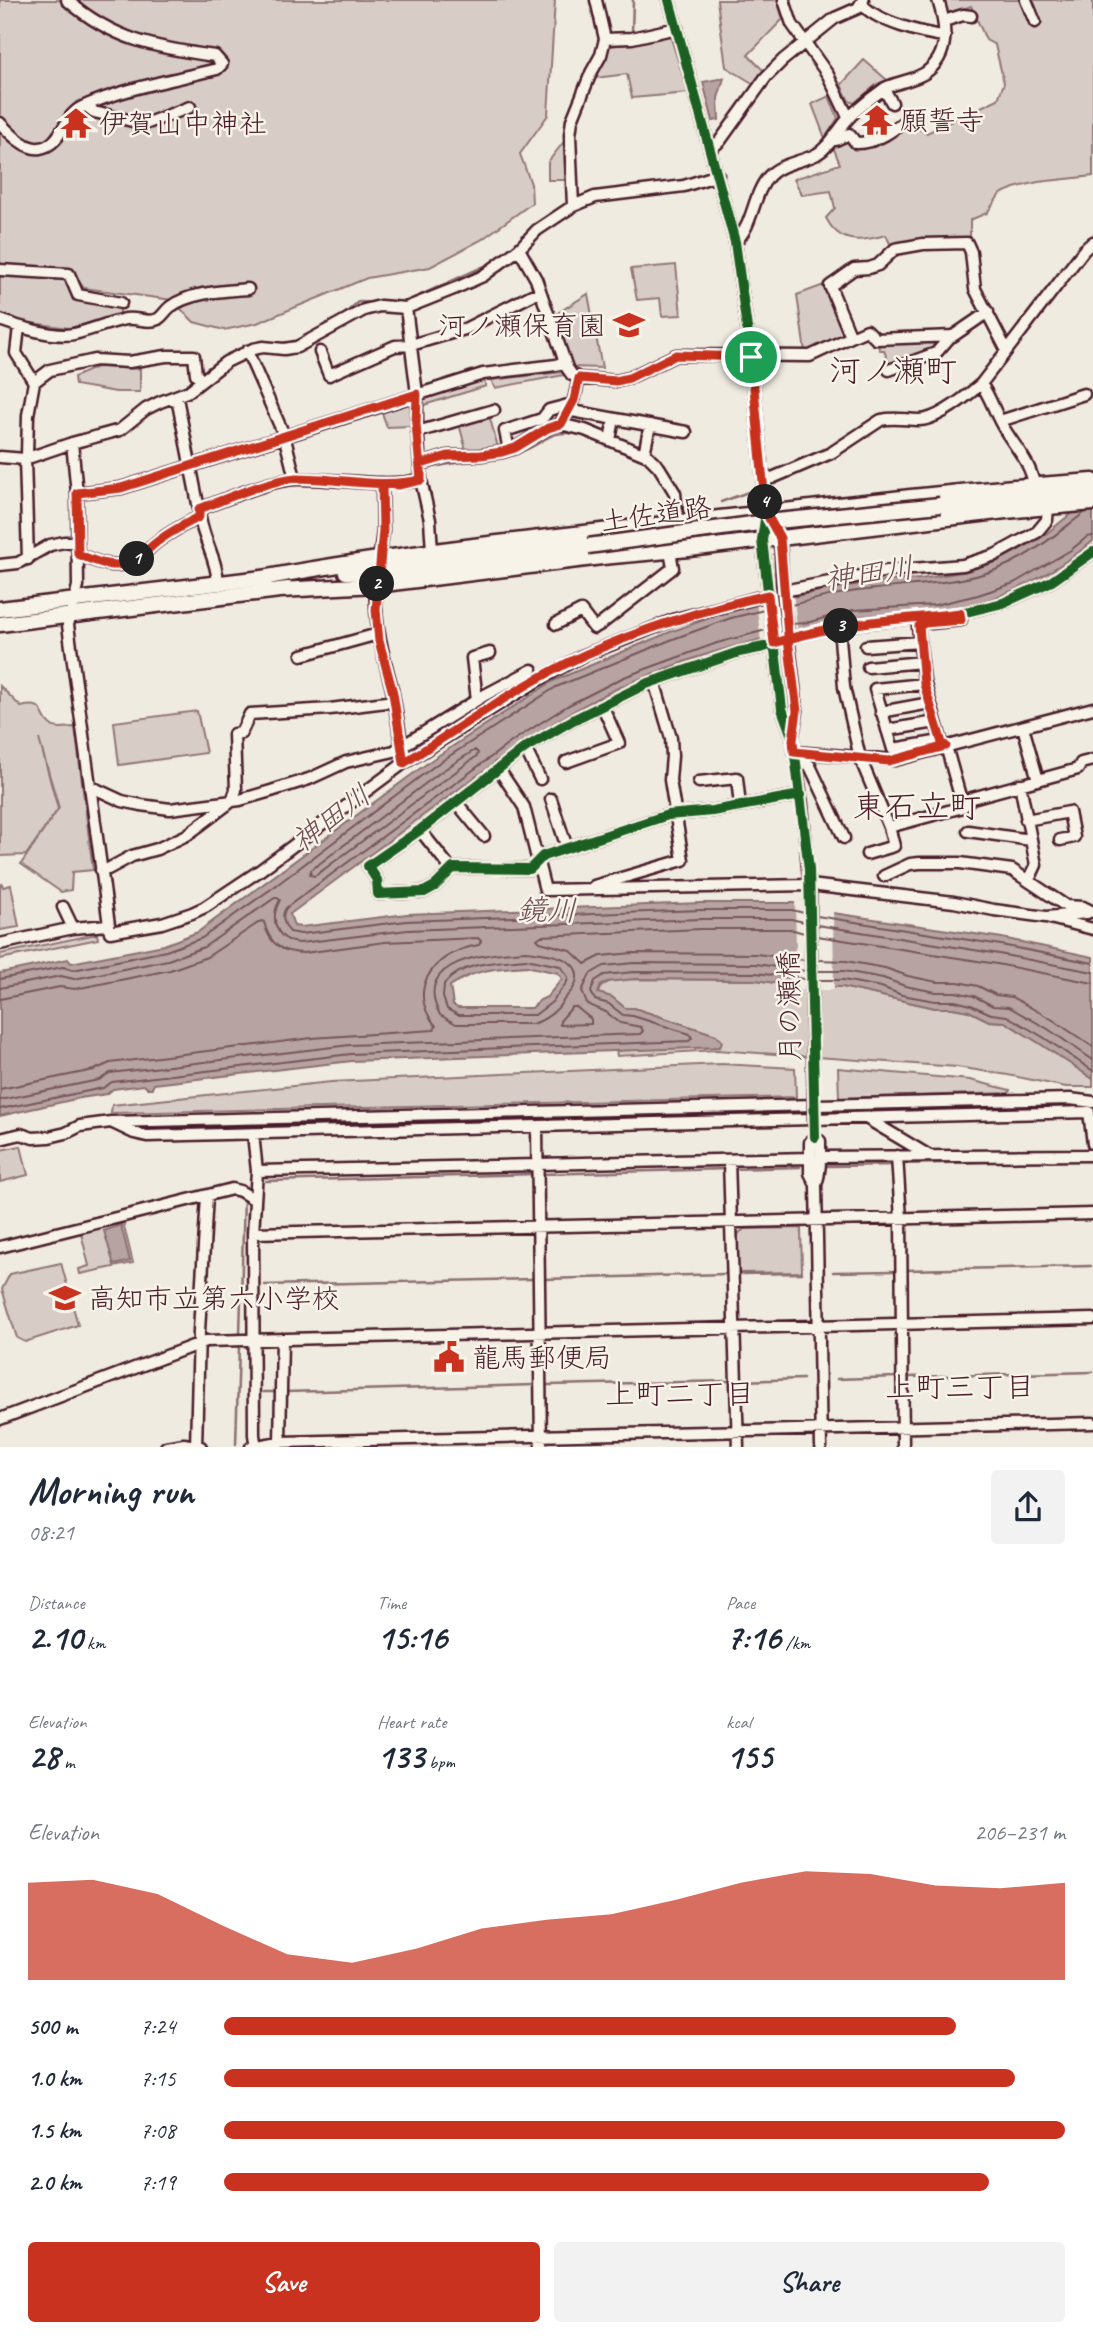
<!DOCTYPE html>
<html lang="en">
<head>
<meta charset="utf-8">
<style>
	body { margin:0; font-family:Caveat,"Klee One",sans-serif; background:#f2f2f3; color:#1f2937; height:100vh; display:flex; flex-direction:column; font-size:26px; white-space:nowrap }
	* { box-sizing:border-box; margin:0 }
	p { font-size:23px; color:#747a83 }
	.icon { flex:none; width:38px; height:38px; fill:none; stroke:currentColor; stroke-width:2; stroke-linecap:round; stroke-linejoin:round }
	.map { position:relative; height:1447px; overflow:hidden }
	.details { display:flex; flex-direction:column; background:#fff; flex:1 }
	.details>* { flex:none }
	.pin { position:absolute; display:grid; place-items:center; width:60px; height:60px; color:#fff; margin:-30px; border:4px solid #fff; border-radius:50%; box-shadow:0 2px 7px #0007 }
	.km { position:absolute; width:35px; height:35px; margin:-18px; border-radius:50%; background:#222; color:#fff; font-size:19px; line-height:35px; text-align:center }
	.round { display:grid; place-items:center; flex:none; width:74px; height:74px; border-radius:7px; background:#f2f2f3 }
	.overview { display:flex; align-items:center; justify-content:space-between; height:119px; padding:0 28px }
	h1 { font-size:38px; font-weight:700; line-height:52px }
	.metrics { display:grid; grid-template-columns:repeat(3,1fr); gap:10px; height:119px; padding:7px 28px }
	.metrics div { display:grid; align-content:center }
	.metrics b { font-size:35px; font-weight:700 }
	.metrics small { font-size:19px; font-weight:400 }
	.metrics p { font-size:19px }
	.chart { height:196px; padding:14px 28px }
	.chart p { display:flex; justify-content:space-between }
	.chart svg { width:100%; height:126px; margin-top:7px; fill:#c8321e; opacity:.7 }
	.action { display:flex; gap:14px; margin-top:auto; padding:14px 28px }
	.action a { flex:1; height:80px; border-radius:7px; background:#c8321e; color:#fff; font-size:28px; font-weight:700; line-height:80px; text-align:center }
	.action a+a { background:#f2f2f3; color:#1f2937 }
	ul { padding:0 28px; list-style:none; font-size:23px }
	li { display:grid; grid-template-columns:112px 84px 1fr; align-items:center; height:52px }
	li i { height:18px; border-radius:9px; background:#c8321e }
	.map>svg:first-child { display:block }
	.green { fill:#d8cdc6; stroke:#917678; stroke-width:2 }
	.water { fill:#b7a4a2; stroke:#8b6f72; stroke-width:2; fill-rule:evenodd }
	.pier { fill:#f0ebe0 }
	.lines { fill:none; stroke-linecap:round; stroke-linejoin:round }
	.shore { stroke:#76545b; stroke-width:2 }
	.stream { stroke:#8b6f72; stroke-width:2.5 }
	.minor-casing { stroke:#4a1f2b; stroke-width:15 }
	.highway-casing { stroke:#4a1f2b; stroke-width:19 }
	.minor { stroke:#f7f3e8; stroke-width:10 }
	.highway { stroke:#f7f3e8; stroke-width:14 }
	.minor-bridge-casing { stroke:#4a1f2b; stroke-width:15; stroke-linecap:butt }
	.highway-bridge-casing { stroke:#4a1f2b; stroke-width:19; stroke-linecap:butt }
	.minor-bridge { stroke:#f7f3e8; stroke-width:10 }
	.highway-bridge { stroke:#f7f3e8; stroke-width:14 }
	.cycleway-casing { stroke:#f7f3e8; stroke-width:15 }
	.cycleway { stroke:#1b5e20; stroke-width:10 }
	.route-casing { stroke:#fff; stroke-width:14 }
	.route { stroke:#c8321e; stroke-width:9 }
	.labels { text-anchor:middle; dominant-baseline:central; stroke-width:5; stroke-linejoin:round; paint-order:stroke }
	.poi-label { font-size:28px; fill:#4a1f2b; stroke:#f7f3e8; text-anchor:start }
	.street-label { font-size:28px; fill:#4a1f2b; stroke:#f7f3e8 }
	.water-label { font-size:30px; font-style:italic; fill:#704e55; stroke:#f7f3e8 }
	.neighbourhood-label { font-size:30px; fill:#4a1f2b; stroke:#f7f3e8 }
	.quarter-label { font-size:32px; fill:#4a1f2b; stroke:#f7f3e8 }
</style>
</head>
<body>
<div class="map">
<svg width="1093" height="1447" viewBox="0 0 1093 1447">
	<rect width="100%" height="100%" fill="#f0ebe0"/>
	<filter id="ink" filterUnits="userSpaceOnUse"><feTurbulence type="fractalNoise" baseFrequency=".0143" numOctaves="2"/><feDisplacementMap in="SourceGraphic" scale="14" xChannelSelector="R" yChannelSelector="G"/><feConvolveMatrix kernelMatrix="1 2 1 2 8 2 1 2 1" color-interpolation-filters="sRGB"/></filter>
	<g filter="url(#ink)">
		<!-- green -->
		<path class="green" d="M0 0H555L548 115 520 154 531 184 532 203 481 240 430 267 367 278 257 323 224 330 194 322 172 300 84 288 72 273 0 266Z
			M717 0H777L783 19 748 55 764 71 754 84 726 67Z
			M942 0H1093V176L1038 182 1014 188 1000 194 987 213 970 220V238L913 241 892 248 886 235C860 242 840 245 826 218L835 208 831 191 802 195 794 179 840 164 833 147 846 139 852 145C871 149 894 133 911 125L927 133 998 99 1004 83 995 45 986 40 971 6 946 15Z
			M670 35 688 93 632 98 627 74 595 78 611 42Z
			M864 60 887 80 877 84 854 103 849 101 841 85Z
			M829 96 838 118 825 138 812 104Z
			M566 139 567 180H548V162Z
			M676 265 681 315 662 316 660 298 637 300 631 269Z
			M0 274 66 278 73 300 120 306V316L69 328 16 321 0 313Z
			M824 285 846 337 811 353 805 352 797 295Z
			M588 294 602 368 571 367 553 316Z
			M940 340 932 350 890 367 884 350H880L876 342Z
			M97 367 140 369V392H116L75 385 74 377Z
			M563 372 564 375 495 388 491 380Z
			M484 380 486 386 424 405 422 399Z
			M411 400V426L387 427 381 410Z
			M489 415 498 447 466 450 459 424Z
			M0 686 21 707C48 701 37 715 52 726 57 730 68 727 75 727L93 870 72 872 71 890 61 892 21 864 59 808 39 739 58 809 26 855 0 856Z
			M197 711 206 753 119 765 114 722Z
			M2 884 3 887 11 885 19 927 0 930V885Z
			M97 934 98 939 0 959V954Z
			M635 979 756 980 794 986 842 987 935 1008H953L969 1011 989 1021 1005 1022 1039 1043 1093 1079V1087H1066L1008 1075 957 1067 717 1050 617 1056 616 1050 720 1047 716 1035 634 1008H625L618 1002 597 993C604 978 620 980 635 979Z
			M721 1064 795 1068 796 1097 111 1113 112 1105 331 1082Z
			M838 1068 970 1080 1010 1090 1009 1093 839 1098Z
			M21 1146 28 1175 0 1182V1150Z
			M123 1222 133 1263 80 1274 79 1269 89 1266 81 1233Z
			M799 1228 801 1229 802 1272 736 1273V1236L744 1229Z
			M61 1263 78 1325 25 1342 17 1338 2 1289 10 1274Z"/>
		<!-- water -->
		<path class="water" d="M724 78 718 98 719 120 713 121 703 82Z
			M1093 496V541C1048 578 994 604 935 612 909 615 882 613 856 617 840 619 825 626 810 629 747 640 685 659 627 684 563 712 508 753 452 794 398 834 344 874 290 914L294 926 301 927 407 914 701 903H794L833 913 1002 938 1093 957V1079L1039 1043 1005 1022 989 1021 969 1011 953 1008H935L842 987 794 986 756 980 635 979 607 982 601 985 598 993 612 997 625 1008H634L716 1035 722 1041 720 1047 352 1061 154 1084 152 1088H147L144 1085 113 1089 107 1094 80 1098 0 1116V973L68 959 71 963 164 945 198 932 433 759 553 681 670 632 729 611 829 589 874 582 921 579 967 571 996 562 1041 538ZM526 966 558 973 562 979 547 997 540 1000 532 1008H458L453 1005 450 986C477 968 495 969 526 966Z
			M121 1225 130 1261 114 1265 104 1231Z"/>
		<!-- pier -->
		<path class="pier" d="M793 593 798 633 761 642 756 601Z
			M795 900 833 909 834 990H797V956L794 952 796 946Z"/>
		<g class="lines">
			<!-- shore -->
			<path class="shore" d="M791 605C819 598 847 591 876 589 917 584 959 584 998 569 1031 556 1056 534 1084 513
				M793 624 810 622 853 610 935 605 978 595 1014 583 1071 550 1087 537 1093 536
				M766 630 717 643 624 677 567 706 514 740 287 907C280 915 284 925 290 932L301 934 407 921 701 910H792L804 913
				M475 750 478 753 477 756 315 876 310 875 311 870 442 771Z
				M817 916 1001 945 1093 963
				M817 925 999 954 1093 972
				M804 933 790 929H701L541 936 537 939 540 942 570 950 585 964 601 956 633 953 756 954 805 960
				M817 936 997 964 1093 983
				M526 951C543 953 584 956 576 983 574 990 567 995 563 1001 557 1011 544 1021 532 1024H456L440 1015C410 958 491 953 526 951Z
				M526 959 560 966 568 977 567 982 552 1002 535 1015H458L447 1009 443 997 444 984C464 961 498 962 526 959Z
				M818 960 846 961 885 968 908 976 937 982H958L978 986 996 995 1012 997 1053 1020 1093 1047
				M818 971H844L883 978 905 986 936 992H956L974 996 993 1006 1009 1007 1048 1029 1093 1060
				M0 979 63 967 73 970 166 951 202 938 274 887 437 764 556 687 673 639 731 618 764 610
				M818 980H843L881 987 902 995 935 1001H955L971 1005 991 1014 1007 1016 1043 1037 1093 1071
				M0 988 61 976 74 979 168 960 204 947 276 897 280 900C269 919 276 941 300 943L408 930 701 919H791L804 922
				M0 999 60 987 75 989 170 970 207 957 261 921 264 922C269 944 282 953 304 953L385 942 478 938 481 941 479 945C438 951 403 987 436 1026L434 1030 312 1038 110 1063 94 1070 0 1089
				M572 1007H576L591 1019V1024L560 1025V1021Z
				M0 1100 99 1080 110 1073 350 1045 640 1034 643 1031 641 1027 620 1023 606 1012 587 1004 582 991 590 974 604 966 634 963 756 964 805 971
				M0 1109 103 1088 112 1082 351 1054 689 1041 692 1038 690 1034 633 1016 623 1015 609 1004 595 1000 591 992 595 981 604 975 634 972 756 973 805 979"/>
			<!-- stream -->
			<path class="stream" d="M632 33 633 0
				M607 51 609 46 628 43
				M575 139V130L585 102
				M340 318 358 302 403 303 487 265 507 252
				M283 345 306 337
				M201 374 229 354 246 347
				M146 404 170 392 181 389 195 378
				M962 405 982 390
				M845 449 884 424H918
				M424 470C455 459 489 463 520 452 548 442 546 429 581 434
				M350 476 380 478
				M404 478 417 472
				M236 500 280 486
				M721 502 751 491
				M175 524 191 516
				M0 570 27 566 56 549 74 548
				M901 1164 1068 1160
				M828 1166 895 1165
				M733 1169 800 1167
				M541 1174 727 1169
				M266 1181 534 1174
				M905 1270 1091 1266
				M833 1272 895 1271
				M736 1274 802 1273
				M545 1279 726 1274
				M265 1285 532 1279
				M240 1333 244 1198
				M908 1377 1093 1372
				M837 1379 897 1377
				M740 1381 803 1379
				M548 1385 730 1381
				M263 1392H278
				M285 1392 534 1385
				M915 1433 1093 1428
				M838 1435 892 1433
				M746 1436 805 1435
				M553 1441 728 1437
				M236 1444 239 1347
				M295 1447 528 1441"/>
			<defs>
				<path id="minor" d="M669 0 735 242 751 357 766 513 762 540 782 709 793 739 802 804 810 890
					M784 0 792 24 828 75 848 117
					M1026 0 1035 22
					M862 4C875 21 923 34 945 36
					M944 21 963 15 971 16
					M605 39 632 38 677 28
					M884 89 892 103
					M86 106 94 112 145 124 190 107
					M0 123C10 133 25 150 40 148 62 145 64 115 82 107 124 88 173 80 217 69L222 64 215 56C156 48 113 40 67 0
					M833 139 836 140 849 134 856 143C876 144 895 129 910 117
					M711 149 720 141 766 77 783 60 835 18 858 8 863 0
					M573 206 570 135 572 120 591 73 601 55 605 39 596 0
					M735 242C754 225 752 195 769 176 781 163 802 162 817 154 834 144 840 123 856 111 865 103 875 95 885 88 898 82 914 80 925 73 951 55 946 25 938 0
					M519 249 536 279 567 368 572 375 579 378 616 381 629 378 676 355 810 356 851 337 830 286 854 269 869 268 878 265 895 249 923 244 967 243 971 252 975 289 1006 349
					M0 270 69 274 78 295 121 303
					M406 308 417 394V424L421 480 430 520 432 551
					M0 320C18 327 55 338 74 334 91 330 109 322 126 319 137 317 148 324 158 319 163 316 165 311 170 307 190 292 224 291 248 289
					M19 327 16 353 34 382
					M851 337 867 330 876 339 953 336 988 312
					M247 351 284 435 295 478
					M320 352 329 375 395 346 411 345 465 329 532 295 540 293
					M889 370 936 353 951 336
					M981 384C990 396 994 411 1002 425 1013 445 1031 462 1034 485
					M173 398 178 403 199 509C200 535 217 557 218 583
					M567 410 686 432
					M1000 421 1084 394
					M560 424 574 400 579 378
					M417 432 494 410
					M610 440 614 419
					M72 443 77 493 78 586 68 625 110 932 162 923 192 913 205 907 259 871 404 763 535 682 582 656 676 619 768 595
					M509 450 505 431 542 419 549 410 572 404
					M644 454 650 425
					M0 457 25 459 72 443 120 430 146 409 160 402 189 391 226 362 253 349 263 347 284 349 297 347 364 310 380 306 406 308 456 288 483 276 519 249 537 230 573 206 595 197 684 186 718 175
					M421 464 448 456 481 455 502 452 515 448 548 428 560 424 585 430 648 456 659 467 675 493 678 523
					M763 480 772 478 831 453 881 420C894 417 906 420 919 420 938 420 967 396 981 384L1084 250 1093 242
					M77 493 121 488 483 374 556 365 564 362
					M199 509C225 500 271 479 297 479 338 478 380 488 421 480
					M768 517 780 538 783 595 797 711 793 735
					M78 554C98 563 120 572 140 557 147 551 153 544 161 539 173 530 186 524 199 517
					M28 559 25 459 27 455 28 415 34 382 50 370 95 360 129 362 166 356H194L196 374 202 381
					M379 563 383 530 382 484
					M0 565 18 563 50 545 64 542H78
					M377 581C372 619 383 653 392 689 396 709 399 729 402 749
					M783 591 887 571 963 565 995 555 1037 532 1047 520 1048 507
					M917 618 924 681 942 743 946 746 960 796 966 803 972 798 1078 769 1081 763 1093 760
					M931 623 961 620 960 613
					M556 624 581 611 594 628 601 624 673 568 670 551
					M839 626 844 687 860 758 889 827 963 807 966 803
					M866 646 920 642
					M302 655 378 634
					M868 667 922 662
					M924 684 875 689 893 749 941 741
					M477 700 472 658 490 653
					M881 712 930 703
					M1023 727 1038 780
					M887 730 936 722
					M525 748 540 779
					M794 752 895 760 1093 708
					M795 752 810 766 844 838
					M566 762 619 743 602 705
					M498 768 524 807 545 890 810 885 954 902 994 910 1046 917 1093 929
					M699 782 737 778 740 806
					M1020 784 1036 865 1029 880
					M90 789H96L122 801 141 805 170 809 240 800 271 791 309 779 346 762 394 751 485 695 532 670
					M801 795 712 811 668 815 543 856 530 869 453 868 435 886 424 892 378 894 377 880 368 866 420 830 525 748 573 720 646 684 739 652 764 647 797 636 839 626 966 612 1003 603 1052 581 1093 552
					M551 799 567 848
					M456 802 484 836
					M1026 820 1069 812 1074 837 1060 840
					M420 830 448 865
					M968 831 1031 840
					M867 854 894 846 889 827
					M101 870 108 869 132 856 157 849 187 835 232 801 236 790 234 734 241 733 250 714 330 709 394 701
					M884 876 910 864 920 863H960L1012 870 1066 906 1083 907 1093 912
					M594 886 683 860 670 780 672 756 671 738 654 681
					M63 907 73 928
					M1047 917 1087 913
					M0 944 73 928 108 925
					M866 1118 928 1155
					M113 1123 134 1133 147 1136 1089 1112 1093 1144
					M537 1127 541 1447
					M253 1134 257 1171 253 1233 254 1435 256 1447
					M0 1139 21 1134 33 1138 49 1137 66 1133 80 1126 111 1122 1070 1099 1093 1102
					M897 1156 901 1219 903 1447
					M820 1157 1093 1155
					M729 1160 738 1447
					M538 1164 810 1158
					M257 1171 538 1165
					M816 1185 810 1173V1142L815 1137 820 1141C820 1157 821 1171 816 1185L821 1447
					M253 1233 1093 1214
					M0 1247 232 1189 240 1191 255 1200
					M0 1419 206 1341 1093 1319
					M280 1442 282 1339
					M166 1447 184 1444 201 1447
					M196 1447 199 1331 207 1196
					M251 1447 280 1442 1093 1423"/>
				<path id="highway" d="M940 505 1093 492
					M346 572H378L588 546
					M262 578C416 550 573 534 729 517 850 504 971 489 1093 481
					M280 590 376 585 602 557 689 549 1006 511 1093 503
					M0 609 270 577
					M0 624 288 589"/>
			</defs>
			<!-- minor casing -->
			<use href="#minor" class="minor-casing"/>
			<!-- highway casing -->
			<use href="#highway" class="highway-casing"/>
			<!-- minor -->
			<use href="#minor" class="minor"/>
			<!-- highway -->
			<use href="#highway" class="highway"/>
			<defs>
				<path id="minor-bridge" d="M810 890 814 1124"/>
				<path id="highway-bridge" d="M588 546 767 522 940 505"/>
			</defs>
			<!-- minor-bridge casing -->
			<use href="#minor-bridge" class="minor-bridge-casing"/>
			<!-- highway-bridge casing -->
			<use href="#highway-bridge" class="highway-bridge-casing"/>
			<!-- minor-bridge -->
			<use href="#minor-bridge" class="minor-bridge"/>
			<!-- highway-bridge -->
			<use href="#highway-bridge" class="highway-bridge"/>
			<defs>
				<path id="cycleway" d="M669 0 735 242 751 357 766 513 762 540 782 709 793 739 809 869 815 1137
					M801 795 712 811 668 815 543 856 530 869 453 868 435 886 424 892 378 894 377 880 368 866 420 830 525 748 573 720 646 684 739 652 764 647 797 636 839 626 966 612 1003 603 1052 581 1093 552"/>
			</defs>
			<!-- cycleway casing -->
			<use href="#cycleway" class="cycleway-casing"/>
			<!-- cycleway -->
			<use href="#cycleway" class="cycleway"/>
		</g>
	</g>
	<g class="lines" filter="url(#ink)">
		<defs>
			<path id="route" d="M751 357 676 355 629 378 616 381 579 378 574 400 561 424 548 428 515 448 502 452 481 455 448 456 421 464V480C380 489 338 478 297 478 271 479 224 500 199 509V517C186 524 173 530 161 539 153 544 147 551 140 557 120 572 98 563 78 554L77 493 121 488 417 394 416 424 421 480 398 485 382 484 383 530 376 610 379 641 393 693 404 763C462 726 521 684 584 655 643 629 705 609 768 595L774 643C795 637 817 631 839 627 878 619 920 618 960 613L961 620 925 623 919 626 924 684 942 743 946 746 889 761 794 752 793 740 797 711 788 639V635L780 538 766 513 751 357"/>
		</defs>
		<!-- route casing -->
		<use href="#route" class="route-casing"/>
		<!-- route -->
		<use href="#route" class="route"/>
	</g>
	<!-- icons -->
	<defs>
		<symbol id="temple-bare" viewBox="-9 -9 18 18"><path d="M0-6L5-2H3V0L6.5 2.5H4V6H1.5V3h-3V6H-4V2.5H-6.5L-3 0V-2H-5Z" fill="#c8321e" stroke="#f7f3e8" stroke-width="2.5" paint-order="stroke"/></symbol>
		<symbol id="school-bare" viewBox="-9 -9 18 18"><path d="M0-5L7-2L0 1L-7-2ZM-4 1L0 2.5L4 1V4Q0 6-4 4Z" fill="#c8321e" stroke="#f7f3e8" stroke-width="2.5" paint-order="stroke"/></symbol>
		<symbol id="civic-bare" viewBox="-9 -9 18 18"><path d="M-.6-6.5H3V-4.5H.6V-3L4-1V1h2V6H-6V1h2V-1L-.6-3ZM-1.2 2.5V6h2.4V2.5Z" fill="#c8321e" stroke="#f7f3e8" stroke-width="2.5" paint-order="stroke"/></symbol>
	</defs>
	<g fill-rule="evenodd">
		<use href="#temple-bare" x="855" y="98" width="44" height="44"/>
		<use href="#temple-bare" x="54" y="101" width="44" height="44"/>
		<use href="#school-bare" x="607" y="303" width="44" height="44"/>
		<use href="#school-bare" x="43" y="1276" width="44" height="44"/>
		<use href="#civic-bare" x="427" y="1335" width="44" height="44"/>
	</g>
	<g class="labels">
		<!-- poi labels -->
		<g class="poi-label">
			<text x="900" y="120">願誓寺</text>
			<text x="99" y="123">伊賀山中神社</text>
			<text x="606" y="325" text-anchor="end">河ノ瀬保育園</text>
			<text x="88" y="1298">高知市立第六小学校</text>
			<text x="472" y="1357">龍馬郵便局</text>
		</g>
		<!-- street labels -->
		<g class="street-label">
			<text transform="translate(656 514) rotate(-8)">土佐道路</text>
			<text transform="translate(789 1007) rotate(-91)">月の瀬橋</text>
		</g>
		<!-- water labels -->
		<g class="water-label">
			<text transform="translate(869 573) rotate(-8)">神田川</text>
			<text transform="translate(331 818) rotate(-37)">神田川</text>
			<text transform="translate(547 910) rotate(1)">鏡川</text>
		</g>
		<!-- neighbourhood labels -->
		<g class="neighbourhood-label">
			<text x="960" y="1387">上町三丁目</text>
			<text x="680" y="1394">上町二丁目</text>
		</g>
		<!-- quarter labels -->
		<g class="quarter-label">
			<text x="893" y="370">河ノ瀬町</text>
			<text x="917" y="806">東石立町</text>
		</g>
	</g>
</svg>
<div class="pin" style="left:751px;top:357px;background:#1e9e55"><svg class="icon" aria-label="arrive" viewBox="0 0 24 24"><path d="M6 21V4h12l-3 4 3 4H6"/></svg></div>
<b class="km" style="left:137px;top:559px">1</b>
<b class="km" style="left:377px;top:584px">2</b>
<b class="km" style="left:841px;top:626px">3</b>
<b class="km" style="left:765px;top:502px">4</b>
</div>
<section class="details">
<div class="overview"><div><h1>Morning run</h1><p>08:21</p></div><a class="round"><svg class="icon" aria-label="share" viewBox="0 0 24 24"><path d="M12 15V3M7 8l5-5 5 5M5 13v7h14v-7"/></svg></a></div>
<div class="metrics">
<div><p>Distance</p><b>2.10<small> km</small></b></div>
<div><p>Time</p><b>15:16</b></div>
<div><p>Pace</p><b>7:16<small> /km</small></b></div>
</div>
<div class="metrics">
<div><p>Elevation</p><b>28<small> m</small></b></div>
<div><p>Heart rate</p><b>133<small> bpm</small></b></div>
<div><p>kcal</p><b>155</b></div>
</div>
<div class="chart"><p><span>Elevation</span>206–231 m</p>
<svg viewBox="0 0 160 44" preserveAspectRatio="none"><path d="M0 44V10L10 9L20 14L30 25L40 35L50 38L60 33L70 26L80 23L90 21L100 16L110 10L120 6L130 7L140 11L150 12L160 10V44z"/></svg>
</div>
<ul>
<li><b>500 m</b>7:24<i style="width:87%"></i></li>
<li><b>1.0 km</b>7:15<i style="width:94%"></i></li>
<li><b>1.5 km</b>7:08<i style="width:100%"></i></li>
<li><b>2.0 km</b>7:19<i style="width:91%"></i></li>
</ul>
<div class="action"><a>Save</a><a>Share</a></div>
</section>
</body>
</html>
